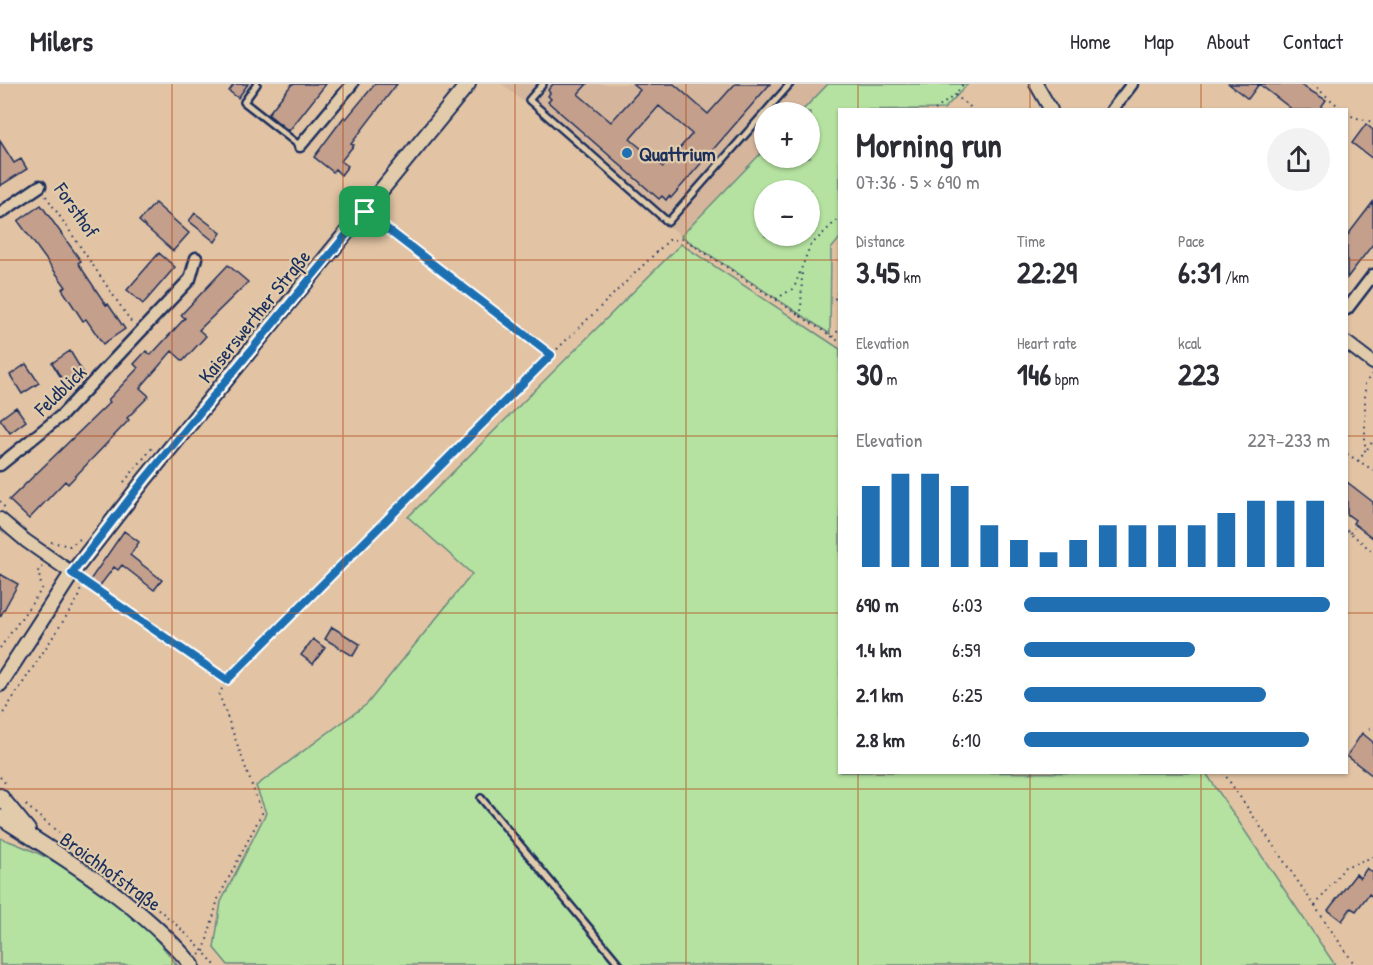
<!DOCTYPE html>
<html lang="en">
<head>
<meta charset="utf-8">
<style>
	body { margin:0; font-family:"Patrick Hand",sans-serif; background:#f2f2f3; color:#2b2b33; height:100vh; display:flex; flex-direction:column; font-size:22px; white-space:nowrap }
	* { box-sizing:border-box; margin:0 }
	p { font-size:20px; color:#7c7c81 }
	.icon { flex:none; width:33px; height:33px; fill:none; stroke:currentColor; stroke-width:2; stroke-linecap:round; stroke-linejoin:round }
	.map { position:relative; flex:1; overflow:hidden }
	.details { position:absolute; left:838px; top:24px; width:510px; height:666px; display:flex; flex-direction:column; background:#fff; border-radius:0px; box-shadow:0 2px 4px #0004 }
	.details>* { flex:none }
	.buttons { position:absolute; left:754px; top:18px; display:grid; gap:12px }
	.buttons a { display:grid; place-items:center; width:66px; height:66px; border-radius:50%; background:#fff; box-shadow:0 2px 4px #0004; font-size:30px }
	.pin { position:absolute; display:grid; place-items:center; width:51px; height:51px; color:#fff; margin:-26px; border-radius:12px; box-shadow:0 3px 9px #0006 }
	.round { display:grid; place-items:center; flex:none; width:63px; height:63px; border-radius:32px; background:#f2f2f3 }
	.head { display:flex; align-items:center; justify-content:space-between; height:102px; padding:0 18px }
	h1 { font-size:33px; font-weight:700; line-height:45px }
	.figures { display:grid; grid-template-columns:repeat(3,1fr); gap:9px; height:102px; padding:6px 18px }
	.figures div { display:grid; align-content:center }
	.figures b { font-size:30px; font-weight:700 }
	.figures small { font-size:16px; font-weight:400 }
	.figures p { font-size:16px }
	.chart { height:168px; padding:12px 18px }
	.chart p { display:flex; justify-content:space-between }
	.chart svg { width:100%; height:108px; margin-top:6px; stroke:#1f6fb2; stroke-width:6 }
	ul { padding:0 18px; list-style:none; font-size:20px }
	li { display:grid; grid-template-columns:96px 72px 1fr; align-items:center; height:45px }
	li i { height:15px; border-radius:8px; background:#1f6fb2 }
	header { display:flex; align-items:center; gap:36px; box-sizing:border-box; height:84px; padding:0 30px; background:#fff; border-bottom:2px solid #e1e1e2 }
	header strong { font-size:28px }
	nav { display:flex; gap:33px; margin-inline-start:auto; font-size:21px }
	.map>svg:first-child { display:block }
	.built { fill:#d5b69c }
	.green { fill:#b5e2a0; stroke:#68887f; stroke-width:1.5; fill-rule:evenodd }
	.building { fill:#c49f8c; stroke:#1b2f5e; stroke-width:1.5; fill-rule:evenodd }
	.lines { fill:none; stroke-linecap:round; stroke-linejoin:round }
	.service-casing { stroke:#1b2f5e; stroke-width:10 }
	.minor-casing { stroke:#1b2f5e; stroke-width:15 }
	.tertiary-casing { stroke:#1b2f5e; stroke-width:16 }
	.secondary-casing { stroke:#1b2f5e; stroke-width:18 }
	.path { stroke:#1b2f5e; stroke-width:2; stroke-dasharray:1.5 4.5; stroke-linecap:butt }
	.service { stroke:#e1cbaa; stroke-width:5 }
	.minor { stroke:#e1cbaa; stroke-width:10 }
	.tertiary { stroke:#e1cbaa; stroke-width:12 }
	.secondary { stroke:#e1cbaa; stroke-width:14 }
	.route-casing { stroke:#fff; stroke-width:12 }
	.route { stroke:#1f6fb2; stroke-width:8 }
	.grid { fill:none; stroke:#b54e20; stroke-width:1.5; stroke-opacity:0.55 }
	.poi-dot { fill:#1f6fb2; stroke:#e1cbaa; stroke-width:2 }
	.labels { text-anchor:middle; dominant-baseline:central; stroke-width:4.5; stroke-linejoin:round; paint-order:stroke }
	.poi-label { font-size:20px; font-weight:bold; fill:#1b2f5e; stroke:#e1cbaa; text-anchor:start }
	.street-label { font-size:20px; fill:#1b2f5e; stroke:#e1cbaa }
</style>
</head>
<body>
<header>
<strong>Milers</strong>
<nav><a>Home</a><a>Map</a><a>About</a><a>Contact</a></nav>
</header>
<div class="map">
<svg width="1373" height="881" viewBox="0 0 1373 881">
	<rect width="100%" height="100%" fill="#e2c4a4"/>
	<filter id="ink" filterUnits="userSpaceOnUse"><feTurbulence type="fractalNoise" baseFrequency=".0167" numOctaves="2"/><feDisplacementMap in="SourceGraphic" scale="12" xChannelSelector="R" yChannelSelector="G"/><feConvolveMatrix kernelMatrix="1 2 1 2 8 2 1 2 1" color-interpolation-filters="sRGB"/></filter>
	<g filter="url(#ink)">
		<!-- built -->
		<path class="built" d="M502 0H828L801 28H765V65L681 152Z"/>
		<!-- green -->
		<path class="green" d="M828 0H968L944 25 840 26V154L831 165 830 250 681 152 765 65V74H810V28H801ZM765 106H810V152H765Z
			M681 160 840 265V688L1206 689 1335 881H228L214 864 221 818 266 729 256 702 367 620 472 490 408 433Z
			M0 754C66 776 136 825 177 881H0Z"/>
		<!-- building -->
		<path class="building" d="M234 0H248L238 14 229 7Z
			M292 0H326L289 47 268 30Z
			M375 0H397L351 60 354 61 341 77 348 82 341 91 335 85 333 88 314 73 344 33 346 35Z
			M553 0H587L578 10 611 38 640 6 633 0H674L708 30 735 0H770L671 114 669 112 666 116 662 112 659 115 548 18 551 15 548 12 550 9 548 6ZM659 22 692 50 663 83 630 55Z
			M1229 0H1299L1326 16 1319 26H1293L1259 0 1248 15Z
			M1366 40 1373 46V75L1352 59Z
			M0 57 14 79 21 75 27 85 0 102Z
			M1373 118V160L1347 194V152Z
			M155 119 189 149 173 167 139 137Z
			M41 121 81 177 78 179 106 221 108 220 125 245 103 260 86 235 83 237 62 205 66 203 18 137Z
			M195 129 221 149 215 158 189 137Z
			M159 169 175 183 143 220 127 206Z
			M228 181 248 198 199 246 206 252 183 277 172 267 140 304 149 312 127 334 129 336 68 400 65 397 29 435 9 416 110 318 108 316 138 284 134 280 146 267 151 271 185 234 181 231Z
			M70 267 84 290 66 302 52 279Z
			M26 280 39 299 22 310 10 291Z
			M16 323 26 337 10 349 0 335Z
			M1347 398 1373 418V454L1353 439 1355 436 1347 430Z
			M124 447 139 458 130 471 162 496 154 506 122 481 118 486 114 483 99 503 90 496Z
			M0 490 18 500 0 533Z
			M332 543 360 560 353 572 325 555Z
			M313 555 325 564 313 580 301 571Z
			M1362 649 1373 658V692L1347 672Z
			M1367 784 1373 789V813L1369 810 1356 827 1351 824 1342 837 1328 826 1356 790 1360 794Z"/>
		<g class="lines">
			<defs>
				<path id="service" d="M257 0 244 18 300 62
					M543 0 529 16 668 138 790 0
					M481 714 620 881"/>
				<path id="minor" d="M1112 26 1132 0
					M300 62 352 0
					M0 129 40 102
					M1347 225 1373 191
					M0 381 62 331 190 195 196 174"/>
				<path id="tertiary" d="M1036 0 1051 26
					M1347 259 1373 279
					M0 435 26 457 72 489"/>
				<path id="secondary" d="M0 600 72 489 145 395 468 0
					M0 712 28 746
					M0 733C68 776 139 819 192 881"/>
			</defs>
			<!-- service casing -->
			<use href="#service" class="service-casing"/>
			<!-- minor casing -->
			<use href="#minor" class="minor-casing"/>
			<!-- tertiary casing -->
			<use href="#tertiary" class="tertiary-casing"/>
			<!-- secondary casing -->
			<use href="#secondary" class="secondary-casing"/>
			<!-- path -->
			<path class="path" d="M1312 0 1343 26
				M955 11 974 26
				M935 26 955 11 963 0
				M1347 28 1353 33 1373 38
				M46 112 132 239
				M374 135 550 271
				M840 203 835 214 840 223
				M776 215 794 204 810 162 840 133
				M801 233 802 188
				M833 253 840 244
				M1372 290 1365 300V368L1373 357
				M1347 370 1373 386
				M1358 377 1365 368
				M124 398 153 363
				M0 417 5 424
				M1347 446 1373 468
				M1350 449 1354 444
				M51 458 70 462 80 455
				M83 497 227 596 551 271 669 156 684 155 840 258
				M0 564 42 505 38 486 42 483
				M0 634 79 513 82 499
				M1369 644 1373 647
				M1223 688 1355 881
				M0 693 6 700
				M26 721C89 778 160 815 215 881
				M1315 822 1345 783 1373 773
				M199 871 204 867 218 815 262 729 219 610 227 596"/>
			<!-- service -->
			<use href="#service" class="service"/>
			<!-- minor -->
			<use href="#minor" class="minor"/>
			<!-- tertiary -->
			<use href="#tertiary" class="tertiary"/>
			<!-- secondary -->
			<use href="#secondary" class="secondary"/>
		</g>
	</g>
	<g class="lines" filter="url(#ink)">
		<defs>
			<path id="route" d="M365 128 551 271 227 596 72 489 145 395Z"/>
		</defs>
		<!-- route casing -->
		<use href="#route" class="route-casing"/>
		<!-- route -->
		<use href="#route" class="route"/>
	</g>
	<!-- grid -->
	<path class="grid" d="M172 0V881M343 0V881M515 0V881M686 0V881M858 0V26M1030 0V26M1201 0V26M0 176H840M1347 176H1373M0 352H840M1347 352H1373M0 529H840M1347 529H1373M858 688V881M1030 688V881M1201 688V881M0 705H1373"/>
	<!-- markers -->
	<circle class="poi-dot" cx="627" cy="69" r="6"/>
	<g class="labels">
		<!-- poi labels -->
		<g class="poi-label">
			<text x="639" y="69">Quattrium</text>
		</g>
		<!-- street labels -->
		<g class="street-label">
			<text transform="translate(77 126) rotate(55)">Forsthof</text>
			<text transform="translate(254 232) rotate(-51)">Kaiserswerther Straße</text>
			<text transform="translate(60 306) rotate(-44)">Feldblick</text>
			<text transform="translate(111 787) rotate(36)">Broichhofstraße</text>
		</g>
	</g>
</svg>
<div class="buttons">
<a>+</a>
<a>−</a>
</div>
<div class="pin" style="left:365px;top:128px;background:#1e9e55"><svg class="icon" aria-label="arrive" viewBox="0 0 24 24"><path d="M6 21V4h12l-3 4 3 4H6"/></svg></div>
<section class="details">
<div class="head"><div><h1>Morning run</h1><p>07:36 · 5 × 690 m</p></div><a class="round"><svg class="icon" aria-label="share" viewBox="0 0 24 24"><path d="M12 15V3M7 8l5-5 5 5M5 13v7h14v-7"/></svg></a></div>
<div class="figures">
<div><p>Distance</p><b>3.45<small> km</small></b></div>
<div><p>Time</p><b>22:29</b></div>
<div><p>Pace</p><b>6:31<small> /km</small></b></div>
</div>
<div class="figures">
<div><p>Elevation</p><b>30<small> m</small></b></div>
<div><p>Heart rate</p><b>146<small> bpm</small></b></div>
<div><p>kcal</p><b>223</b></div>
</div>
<div class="chart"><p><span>Elevation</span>227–233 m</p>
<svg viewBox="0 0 160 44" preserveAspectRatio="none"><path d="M5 44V11M15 44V6M25 44V6M35 44V11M45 44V27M55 44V33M65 44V38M75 44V33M85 44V27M95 44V27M105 44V27M115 44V27M125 44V22M135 44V17M145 44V17M155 44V17"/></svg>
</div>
<ul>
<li><b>690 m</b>6:03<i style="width:100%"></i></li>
<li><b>1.4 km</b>6:59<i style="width:56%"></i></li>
<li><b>2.1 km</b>6:25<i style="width:79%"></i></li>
<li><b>2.8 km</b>6:10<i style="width:93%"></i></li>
</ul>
</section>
</div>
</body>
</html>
